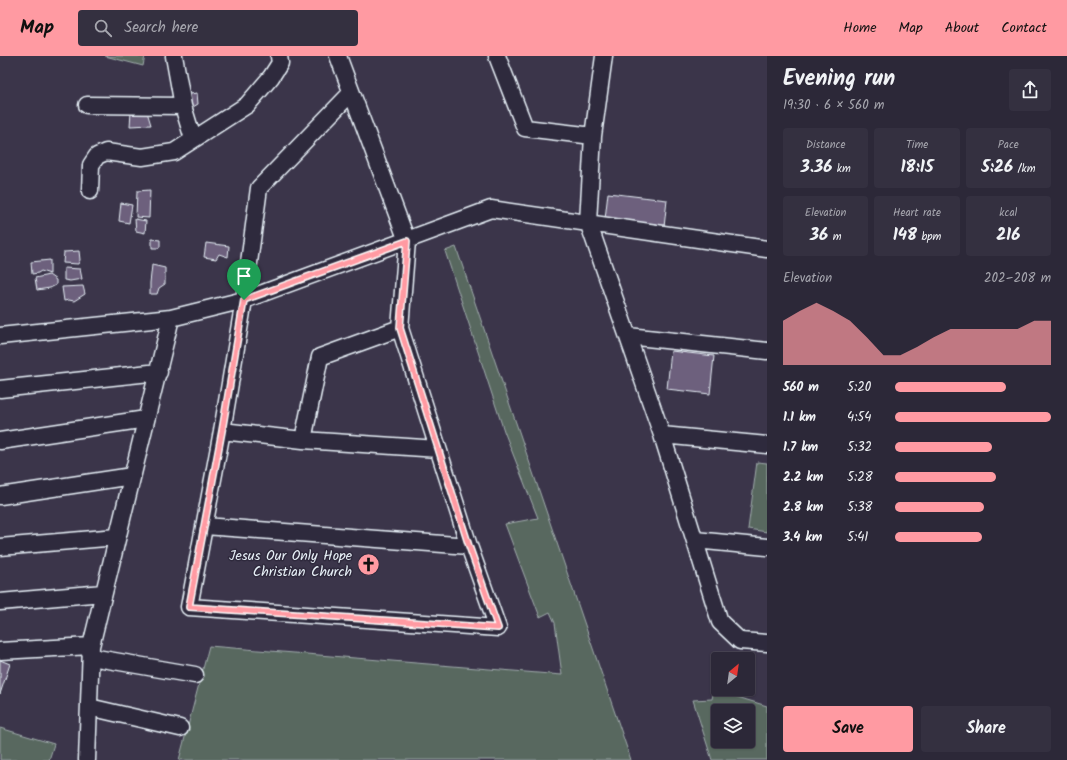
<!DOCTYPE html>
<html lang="en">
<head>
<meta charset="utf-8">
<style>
	body { margin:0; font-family:Kalam,sans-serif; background:#343040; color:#f1f3f6; height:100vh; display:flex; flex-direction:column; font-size:15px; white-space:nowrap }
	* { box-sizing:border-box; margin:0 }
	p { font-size:13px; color:#a6a6ae }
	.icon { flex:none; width:22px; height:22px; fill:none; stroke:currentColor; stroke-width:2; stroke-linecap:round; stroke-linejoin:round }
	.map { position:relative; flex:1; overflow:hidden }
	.sheet { display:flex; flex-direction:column; background:#2c2838; width:300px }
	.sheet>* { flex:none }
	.needle { width:26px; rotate:29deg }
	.tools { position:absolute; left:711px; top:596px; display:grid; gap:8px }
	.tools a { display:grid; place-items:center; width:44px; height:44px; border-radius:4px; background:#2c2838; box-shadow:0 1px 3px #0004,0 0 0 1px #484453; font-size:20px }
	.pin { position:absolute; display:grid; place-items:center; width:34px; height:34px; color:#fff; margin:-41px -17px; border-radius:50% 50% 50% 0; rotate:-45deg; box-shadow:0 0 4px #0007 }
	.pin .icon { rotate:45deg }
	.round { display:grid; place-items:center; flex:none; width:42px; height:42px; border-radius:4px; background:#343040 }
	.overview { display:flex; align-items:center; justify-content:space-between; height:68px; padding:0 16px }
	h1 { font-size:22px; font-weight:700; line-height:30px }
	.stats { display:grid; grid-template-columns:repeat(3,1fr); gap:6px; height:68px; padding:4px 16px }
	.stats div { display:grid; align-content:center; border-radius:4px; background:#343040; text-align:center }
	.stats b { font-size:17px; font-weight:700 }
	.stats small { font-size:11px; font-weight:400 }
	.stats p { font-size:11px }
	.chart { height:112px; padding:8px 16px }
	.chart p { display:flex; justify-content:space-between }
	.chart svg { width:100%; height:72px; margin-top:4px; fill:#ff9aa2; opacity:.7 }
	.cta { display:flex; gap:8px; margin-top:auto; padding:8px 16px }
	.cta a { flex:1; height:46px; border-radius:4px; background:#ff9aa2; color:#111; font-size:16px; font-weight:700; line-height:46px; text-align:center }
	.cta a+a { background:#343040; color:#f1f3f6 }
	ul { padding:0 16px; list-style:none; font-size:13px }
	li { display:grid; grid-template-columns:64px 48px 1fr; align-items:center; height:30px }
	li i { height:10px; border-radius:5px; background:#ff9aa2 }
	header { display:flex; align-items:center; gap:24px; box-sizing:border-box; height:56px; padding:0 20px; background:#ff9aa2; color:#111 }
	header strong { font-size:19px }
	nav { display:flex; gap:22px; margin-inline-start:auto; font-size:14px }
	.search { width:280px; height:36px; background:#343040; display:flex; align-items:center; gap:10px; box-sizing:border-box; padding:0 14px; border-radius:4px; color:#a6a6ae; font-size:15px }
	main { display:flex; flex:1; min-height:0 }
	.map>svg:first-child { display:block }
	.green { fill:#58685f; stroke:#a0acac; fill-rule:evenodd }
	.building { fill:#6d617d; stroke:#e8f1f8 }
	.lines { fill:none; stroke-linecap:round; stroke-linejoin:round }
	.minor-casing { stroke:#e8f1f8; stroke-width:19 }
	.minor { stroke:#2f2a3d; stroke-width:16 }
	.route-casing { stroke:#fff; stroke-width:8 }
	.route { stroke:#ff9aa2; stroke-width:5 }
	.labels { text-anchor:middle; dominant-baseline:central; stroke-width:3; stroke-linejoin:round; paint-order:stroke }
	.poi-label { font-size:14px; fill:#e8f1f8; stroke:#2f2a3d; text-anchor:end }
</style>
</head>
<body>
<header>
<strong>Map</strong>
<div class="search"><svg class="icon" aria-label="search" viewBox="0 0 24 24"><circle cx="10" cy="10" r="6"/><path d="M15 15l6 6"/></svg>Search here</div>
<nav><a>Home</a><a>Map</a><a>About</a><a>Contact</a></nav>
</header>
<main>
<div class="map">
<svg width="767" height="704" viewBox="0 0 767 704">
	<rect width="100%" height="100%" fill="#3b354a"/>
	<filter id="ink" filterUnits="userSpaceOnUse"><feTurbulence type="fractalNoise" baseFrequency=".025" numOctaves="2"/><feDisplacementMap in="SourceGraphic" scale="8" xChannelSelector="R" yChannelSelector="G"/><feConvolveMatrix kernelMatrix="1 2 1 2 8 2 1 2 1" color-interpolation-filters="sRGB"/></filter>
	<g filter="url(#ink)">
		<!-- green -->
		<path class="green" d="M105 0H145L143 10Z
			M456 191 631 704H179L209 590 562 619 555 567 550 556 540 561 505 468 538 462 504 375 445 195Z
			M757 406 767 407V476L748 473Z
			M714 634 767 650V704H712L693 644 712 643ZM718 655H748V685H718Z
			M0 672 54 688 49 704H0Z"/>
		<!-- building -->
		<path class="building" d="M197 37 198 48 193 51 186 50 184 39Z
			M131 56H147L151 69 130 70Z
			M150 134 149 162 136 161 137 135Z
			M608 137 667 144 664 171 605 163Z
			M121 147 132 149 129 167 119 165Z
			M135 163 146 165 145 177 136 175Z
			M152 183 160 184V191L158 192H152Z
			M206 187 229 190 228 201 219 198 216 203 204 201Z
			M79 195 80 204 78 208 63 207 64 196Z
			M50 204V218L41 215 38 217 32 218 31 206Z
			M152 209 165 212V228L159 232 157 238H150V227Z
			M64 212 80 213 82 223 70 225 64 224Z
			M49 219 56 224V229L50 232 37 234 35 222Z
			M83 230 85 238 74 245 69 244 64 245 62 231Z
			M671 295 714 300 710 338 667 333Z
			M0 604 10 608 0 638Z"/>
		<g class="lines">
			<defs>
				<path id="minor" d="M174 0 183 50 193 83
					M338 0 407 185 400 272 469 490 498 572 189 551 222 375 244 244 259 132 351 37
					M497 0 525 72 593 80
					M604 0 593 80 588 166 662 379 720 566 740 585 767 587
					M87 49 183 50
					M90 135 91 109 97 100 106 96 142 101 174 96 247 49 271 21 280 7 279 0
					M0 280 171 262 244 244 491 153 767 193
					M628 280 767 295
					M0 333 159 316
					M222 375 303 384 438 393
					M662 379 767 389
					M303 384 320 301 400 272
					M0 385 146 363
					M0 440 132 420
					M205 470 469 490
					M695 484 767 491
					M0 491 117 481
					M0 546 103 537
					M0 595 91 590
					M91 601 195 619
					M89 651 180 672
					M87 704 91 590 171 262"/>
			</defs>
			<!-- minor casing -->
			<use href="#minor" class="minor-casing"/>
			<!-- minor -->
			<use href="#minor" class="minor"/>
		</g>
	</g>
	<g class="lines" filter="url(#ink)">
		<defs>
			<path id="route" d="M407 185 400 272 469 490 498 572 189 551 222 375 244 244Z"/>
		</defs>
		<!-- route casing -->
		<use href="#route" class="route-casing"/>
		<!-- route -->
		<use href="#route" class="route"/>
	</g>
	<!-- icons -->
	<defs>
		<symbol id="church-disc" viewBox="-11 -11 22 22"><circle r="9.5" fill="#ff9aa2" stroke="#2f2a3d"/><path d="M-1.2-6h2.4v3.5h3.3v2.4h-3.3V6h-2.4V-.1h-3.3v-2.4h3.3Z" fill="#111"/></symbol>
	</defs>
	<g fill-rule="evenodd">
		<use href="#church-disc" x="356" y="496" width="25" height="25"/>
	</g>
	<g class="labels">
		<!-- poi labels -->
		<g class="poi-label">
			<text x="352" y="500">Jesus Our Only Hope<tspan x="352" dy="16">Christian Church</tspan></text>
		</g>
	</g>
</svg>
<div class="tools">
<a><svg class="needle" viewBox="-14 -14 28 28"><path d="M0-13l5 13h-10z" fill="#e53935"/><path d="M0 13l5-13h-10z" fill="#a6a6ae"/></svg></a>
<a><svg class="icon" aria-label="layers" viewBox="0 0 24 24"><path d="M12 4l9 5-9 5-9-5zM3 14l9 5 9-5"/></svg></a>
</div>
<div class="pin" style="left:244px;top:244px;background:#1e9e55"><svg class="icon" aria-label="arrive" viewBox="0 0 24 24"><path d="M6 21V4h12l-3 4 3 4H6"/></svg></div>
</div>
<section class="sheet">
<div class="overview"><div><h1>Evening run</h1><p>19:30 · 6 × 560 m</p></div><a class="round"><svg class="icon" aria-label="share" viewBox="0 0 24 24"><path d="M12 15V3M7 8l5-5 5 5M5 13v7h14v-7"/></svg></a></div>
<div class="stats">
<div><p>Distance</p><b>3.36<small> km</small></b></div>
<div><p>Time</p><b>18:15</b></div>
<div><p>Pace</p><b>5:26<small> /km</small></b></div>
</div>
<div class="stats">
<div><p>Elevation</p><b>36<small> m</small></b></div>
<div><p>Heart rate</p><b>148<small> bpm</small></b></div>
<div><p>kcal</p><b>216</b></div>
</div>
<div class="chart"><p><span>Elevation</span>202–208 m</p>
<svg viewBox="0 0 160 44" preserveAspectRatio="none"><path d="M0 44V17L10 11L20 6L30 11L40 17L50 27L60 38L70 38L80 33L90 27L100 22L110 22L120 22L130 22L140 22L150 17L160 17V44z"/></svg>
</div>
<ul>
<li><b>560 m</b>5:20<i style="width:71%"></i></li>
<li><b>1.1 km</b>4:54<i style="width:100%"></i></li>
<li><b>1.7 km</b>5:32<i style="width:62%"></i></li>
<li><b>2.2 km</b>5:28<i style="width:65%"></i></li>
<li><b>2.8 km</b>5:38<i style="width:57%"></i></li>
<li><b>3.4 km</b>5:41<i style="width:56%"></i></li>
</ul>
<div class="cta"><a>Save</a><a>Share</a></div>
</section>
</main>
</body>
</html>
